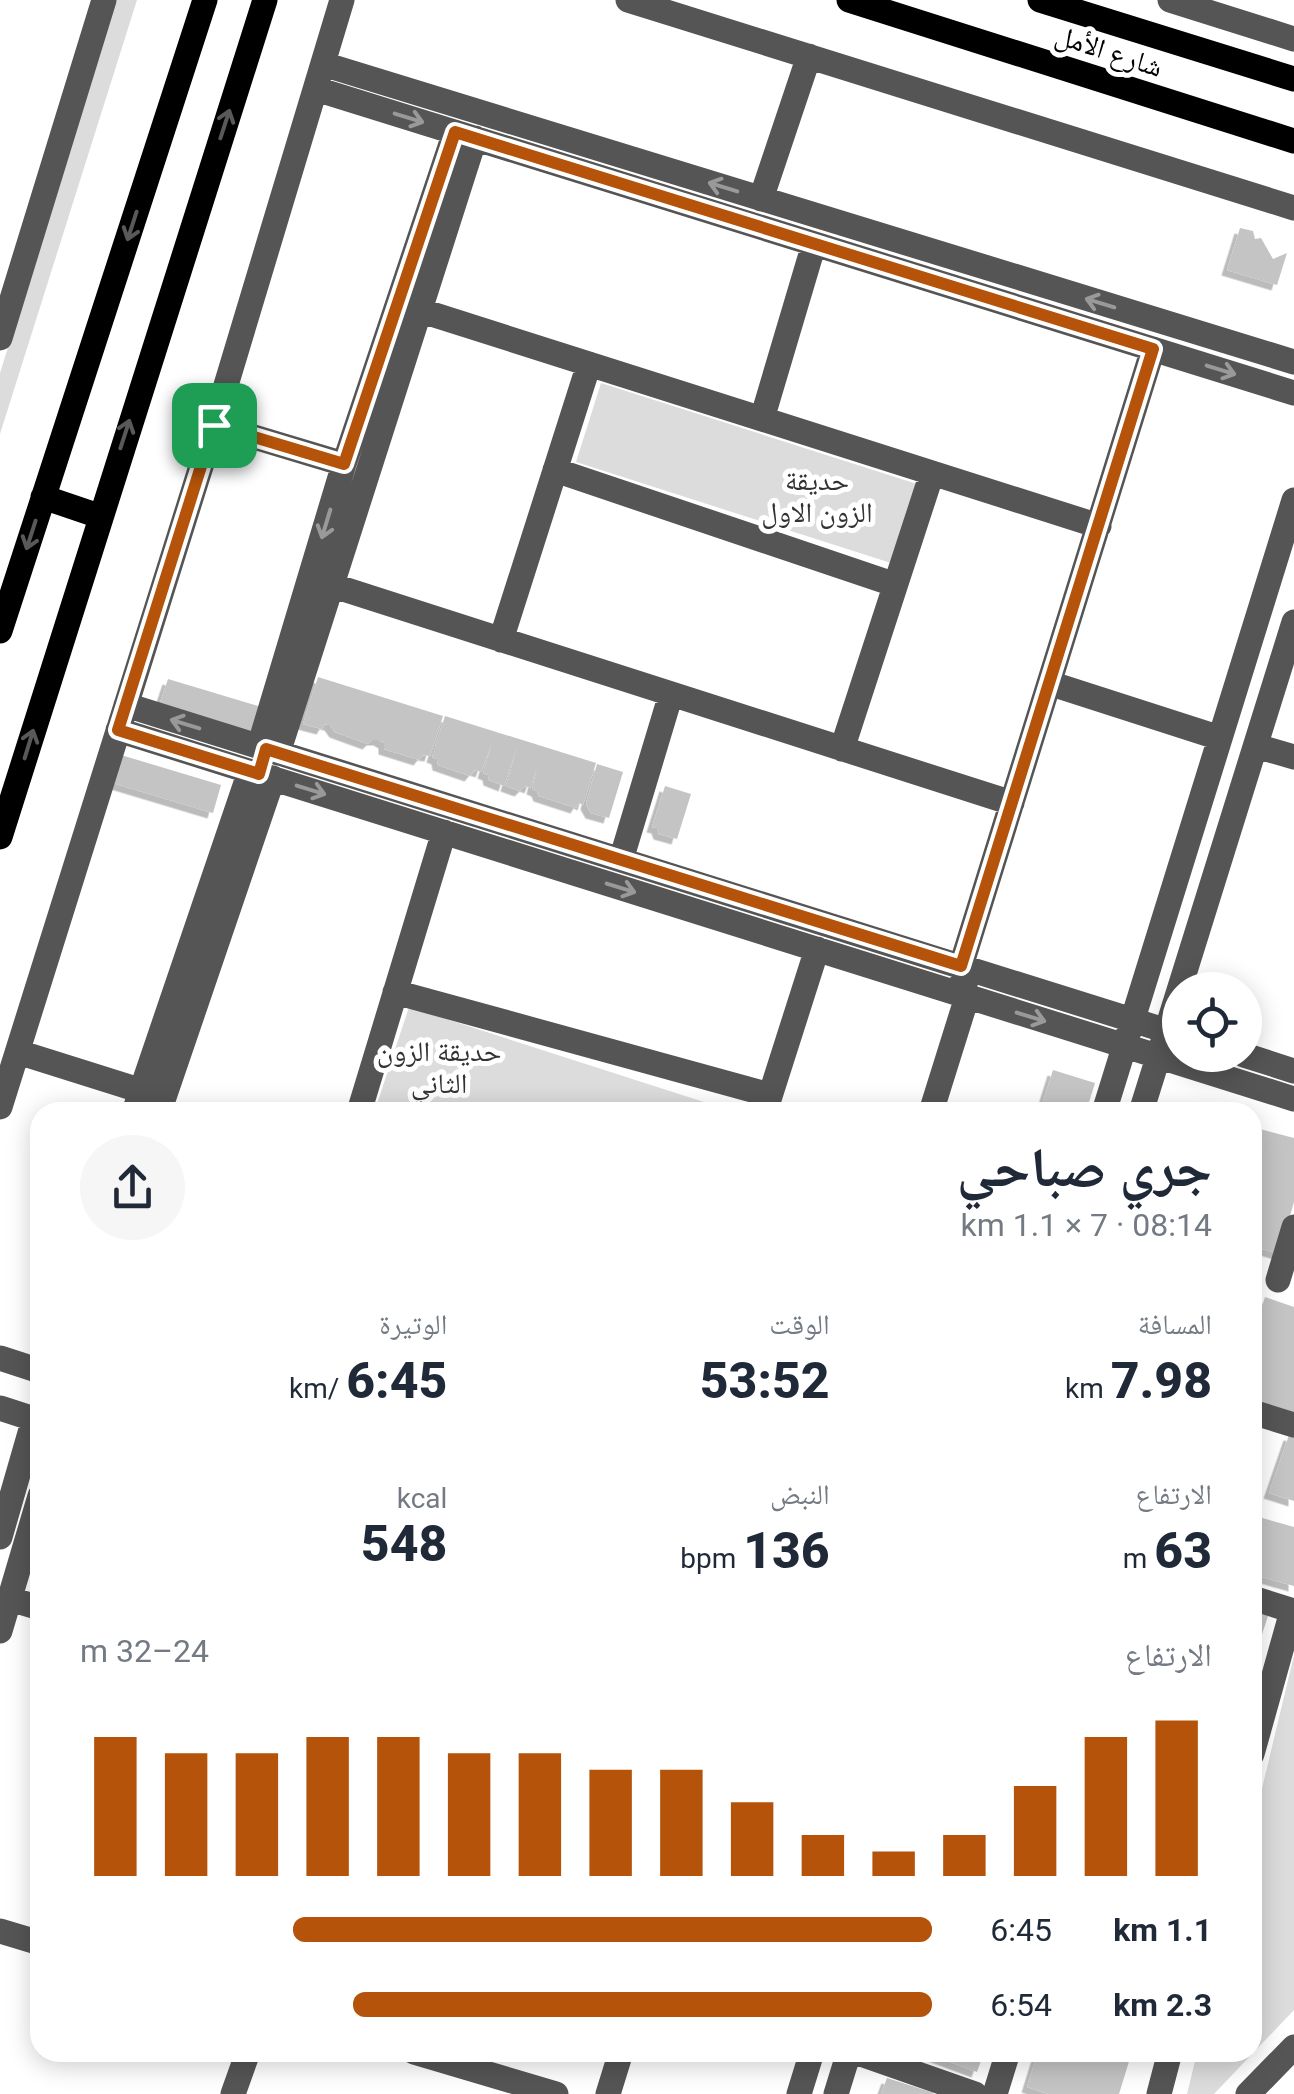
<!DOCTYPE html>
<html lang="ar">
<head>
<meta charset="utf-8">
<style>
	body { margin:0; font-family:Roboto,"Noto Naskh Arabic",sans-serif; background:#f6f6f7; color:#1f2937; direction:rtl; height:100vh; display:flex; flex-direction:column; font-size:38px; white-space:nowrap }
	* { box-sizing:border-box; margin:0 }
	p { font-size:32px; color:#747a83 }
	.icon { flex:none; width:55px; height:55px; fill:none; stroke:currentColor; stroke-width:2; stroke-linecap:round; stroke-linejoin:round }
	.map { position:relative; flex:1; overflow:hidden; direction:ltr }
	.drawer { position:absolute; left:30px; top:1102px; width:1232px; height:960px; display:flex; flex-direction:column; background:#fff; border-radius:30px; box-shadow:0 5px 25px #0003; direction:rtl }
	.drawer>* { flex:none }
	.buttons { position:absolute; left:1162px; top:972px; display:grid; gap:20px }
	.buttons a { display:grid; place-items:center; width:100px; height:100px; border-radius:50%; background:#fff; box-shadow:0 5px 25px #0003; font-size:50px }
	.pin { position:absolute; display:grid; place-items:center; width:85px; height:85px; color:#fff; margin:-42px; border-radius:20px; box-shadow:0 5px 15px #0006 }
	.round { display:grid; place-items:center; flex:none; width:105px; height:105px; border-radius:52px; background:#f6f6f7 }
	.overview { display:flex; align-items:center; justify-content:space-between; height:170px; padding:0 50px }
	h1 { font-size:55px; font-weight:800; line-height:75px }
	.metrics { display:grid; grid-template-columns:repeat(3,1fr); gap:15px; height:170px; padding:10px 50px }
	.metrics div { display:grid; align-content:center }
	.metrics b { font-size:50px; font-weight:800 }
	.metrics small { font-size:28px; font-weight:400 }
	.metrics p { font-size:28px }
	.chart { height:280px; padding:20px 50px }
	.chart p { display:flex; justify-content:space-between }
	.chart svg { width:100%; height:180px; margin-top:10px; stroke:#b45309; stroke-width:6 }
	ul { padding:0 50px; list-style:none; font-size:32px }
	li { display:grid; grid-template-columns:160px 120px 1fr; align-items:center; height:75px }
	li i { height:25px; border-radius:12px; background:#b45309 }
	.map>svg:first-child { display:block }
	.green { fill:#dcdcdc }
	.building { fill:#c4c4c4; filter:url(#shadow) }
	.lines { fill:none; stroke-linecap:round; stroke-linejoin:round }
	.minor { stroke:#555; stroke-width:25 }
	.major { stroke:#000; stroke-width:25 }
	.oneway { stroke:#999 }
	.oneway2 { stroke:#595959 }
	.route-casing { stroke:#fff; stroke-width:20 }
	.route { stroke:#b45309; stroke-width:12 }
	.labels { text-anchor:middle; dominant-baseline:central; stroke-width:10; stroke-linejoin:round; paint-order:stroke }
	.street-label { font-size:28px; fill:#000; stroke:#fff }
	.park-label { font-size:28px; fill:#333; stroke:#fff }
</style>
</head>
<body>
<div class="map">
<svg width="1294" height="2094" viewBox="0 0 1294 2094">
	<defs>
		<filter id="shadow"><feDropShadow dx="-5.5" dy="5.5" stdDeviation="0" flood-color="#0004"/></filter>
	</defs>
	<rect width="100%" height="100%" fill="#fff"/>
	<!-- green -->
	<path class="green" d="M116 0H137L0 434V373Z
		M601 383 917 484 891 563 576 462Z
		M409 1007 735 1112H392L376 1107Z
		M1294 1655V2010L1214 2094H1187L1197 2053 1252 2052 1253 1826Z"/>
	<!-- building -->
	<path class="building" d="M1240 228 1253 231 1255 239 1261 238 1273 259 1287 253 1277 285 1227 270Z
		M318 677 443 716 430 756 423 755 419 760 384 749V743L379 740H372L368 744 335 732 330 725 325 724 322 729 303 724Z
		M168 679 268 709 260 737 159 706Z
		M445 716 596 763 583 805 579 803 576 808 539 796 537 791 532 789 537 768 530 788 525 786 520 791 506 786 518 744 504 786 489 780 488 775 483 773 493 740 481 772 475 770 470 776 438 765 437 759 432 757Z
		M121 755 221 785 213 813 113 783Z
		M597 764 623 772 609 818 591 813 586 804Z
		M665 786 691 794 677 839 659 834 657 828 652 827Z
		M1053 1070 1095 1083 1086 1112 1043 1102Z
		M1252 1127 1294 1138V1202L1279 1254 1252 1246Z
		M1265 1297 1294 1307V1413L1252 1399V1337Z
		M1289 1435 1294 1436V1501L1269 1493Z
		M1252 1515 1294 1527V1586L1252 1574Z
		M1252 1611 1268 1616 1253 1662H1252Z
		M923 2052H984L977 2072Z
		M1038 2052H1124L1131 2055 1119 2094H1049L1027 2087Z
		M887 2078 934 2093 933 2094H881Z"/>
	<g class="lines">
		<!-- minor -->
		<path class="minor" d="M628 0 1294 208
			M1170 0 1294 39
			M323 64 1294 362
			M316 89 1294 393
			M761 199 809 56
			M419 310 1099 526
			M0 338 104 0
			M762 419 814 244
			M214 425 344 464
			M555 470 893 584
			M331 585 1012 803
			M501 640 589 364
			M1049 683 1220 738
			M126 705 1180 1035
			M118 730 1294 1099
			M1256 746 1294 757
			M259 747 344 464 455 132
			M842 749 932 473
			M278 753 475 138
			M621 860 671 694
			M395 992 770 1095
			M18 1052 142 1091
			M1244 1055 1294 1071
			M0 1107 214 425 342 0
			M134 1112 250 771
			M159 1112 273 778
			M359 1112 444 832
			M765 1112 817 949
			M931 1112 967 997 961 966 1153 349
			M1104 1112 1294 500
			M1141 1112 1294 622
			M1278 1280 1294 1227
			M0 1358 40 1371
			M0 1408 40 1421
			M1252 1412 1294 1425
			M0 1537 34 1419
			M1252 1598 1294 1611
			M10 1599 40 1608
			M0 1631 40 1496
			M1252 1754 1292 1611
			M0 1931 40 1943
			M414 2052 556 2094
			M855 2052 975 2094
			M233 2094 248 2052
			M608 2094 621 2052
			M799 2094 812 2052
			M836 2094 849 2052
			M995 2094 1008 2052
			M1159 2094 1170 2052
			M1248 2094 1294 2047"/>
		<!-- major -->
		<path class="major" d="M849 0 1294 141
			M1040 0 1294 79
			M43 497 99 516
			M0 631 205 0
			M0 837 265 0"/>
	</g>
	<!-- one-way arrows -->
	<defs><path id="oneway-shaft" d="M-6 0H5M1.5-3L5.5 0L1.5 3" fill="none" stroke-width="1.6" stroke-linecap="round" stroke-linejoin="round" transform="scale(2.5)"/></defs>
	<g class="oneway">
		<use href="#oneway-shaft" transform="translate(409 118) rotate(17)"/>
		<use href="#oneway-shaft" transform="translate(723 187) rotate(-163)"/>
		<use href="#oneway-shaft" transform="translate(1100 303) rotate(-163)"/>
		<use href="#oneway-shaft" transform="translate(1221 370) rotate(17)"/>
		<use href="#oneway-shaft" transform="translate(326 524) rotate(107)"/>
		<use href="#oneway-shaft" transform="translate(185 724) rotate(-163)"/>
		<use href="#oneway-shaft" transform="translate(311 790) rotate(17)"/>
		<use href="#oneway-shaft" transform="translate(621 888) rotate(17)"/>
		<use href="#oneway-shaft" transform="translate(1031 1017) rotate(17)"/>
	</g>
	<g class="oneway2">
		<use href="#oneway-shaft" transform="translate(225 124) rotate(-72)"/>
		<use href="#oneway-shaft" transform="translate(132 226) rotate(108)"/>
		<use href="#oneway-shaft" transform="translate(125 434) rotate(-72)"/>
		<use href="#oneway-shaft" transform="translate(31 535) rotate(108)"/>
		<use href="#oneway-shaft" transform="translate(29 744) rotate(-73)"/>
	</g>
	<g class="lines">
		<defs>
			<path id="route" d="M455 132 1153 349 961 966 266 749 259 774 118 730 214 425 344 464Z"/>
		</defs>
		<!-- route casing -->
		<use href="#route" class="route-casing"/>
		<!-- route -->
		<use href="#route" class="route"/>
	</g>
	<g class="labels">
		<!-- street labels -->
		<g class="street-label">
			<text transform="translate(1109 51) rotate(18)">شارع الأمل</text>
		</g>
		<!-- park labels -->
		<g class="park-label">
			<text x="817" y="480">حديقة<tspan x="817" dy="32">الزون الاول</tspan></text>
			<text x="439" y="1051">حديقة الزون<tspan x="439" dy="32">الثاني</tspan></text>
		</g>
	</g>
</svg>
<div class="buttons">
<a><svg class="icon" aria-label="locate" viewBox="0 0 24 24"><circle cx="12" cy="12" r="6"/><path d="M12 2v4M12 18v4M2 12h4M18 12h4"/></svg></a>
</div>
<div class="pin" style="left:214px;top:425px;background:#1e9e55"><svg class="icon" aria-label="arrive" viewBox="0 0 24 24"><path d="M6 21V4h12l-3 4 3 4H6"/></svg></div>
<section class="drawer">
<div class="overview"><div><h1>جري صباحي</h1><p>08:14 · 7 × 1.1 km</p></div><a class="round"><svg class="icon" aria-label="share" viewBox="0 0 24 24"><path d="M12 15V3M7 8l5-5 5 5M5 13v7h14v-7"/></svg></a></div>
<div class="metrics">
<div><p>المسافة</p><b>7.98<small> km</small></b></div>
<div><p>الوقت</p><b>53:52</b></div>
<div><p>الوتيرة</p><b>6:45<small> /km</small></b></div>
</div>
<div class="metrics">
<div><p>الارتفاع</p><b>63<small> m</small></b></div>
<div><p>النبض</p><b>136<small> bpm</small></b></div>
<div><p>kcal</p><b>548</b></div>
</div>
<div class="chart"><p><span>الارتفاع</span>24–32 m</p>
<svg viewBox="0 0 160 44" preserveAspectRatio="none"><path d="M5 44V10M15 44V14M25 44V14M35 44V10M45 44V10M55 44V14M65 44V14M75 44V18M85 44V18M95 44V26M105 44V34M115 44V38M125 44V34M135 44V22M145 44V10M155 44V6"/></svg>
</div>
<ul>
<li><b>1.1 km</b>6:45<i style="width:75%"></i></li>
<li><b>2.3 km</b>6:54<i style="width:68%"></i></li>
</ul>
</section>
</div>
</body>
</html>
